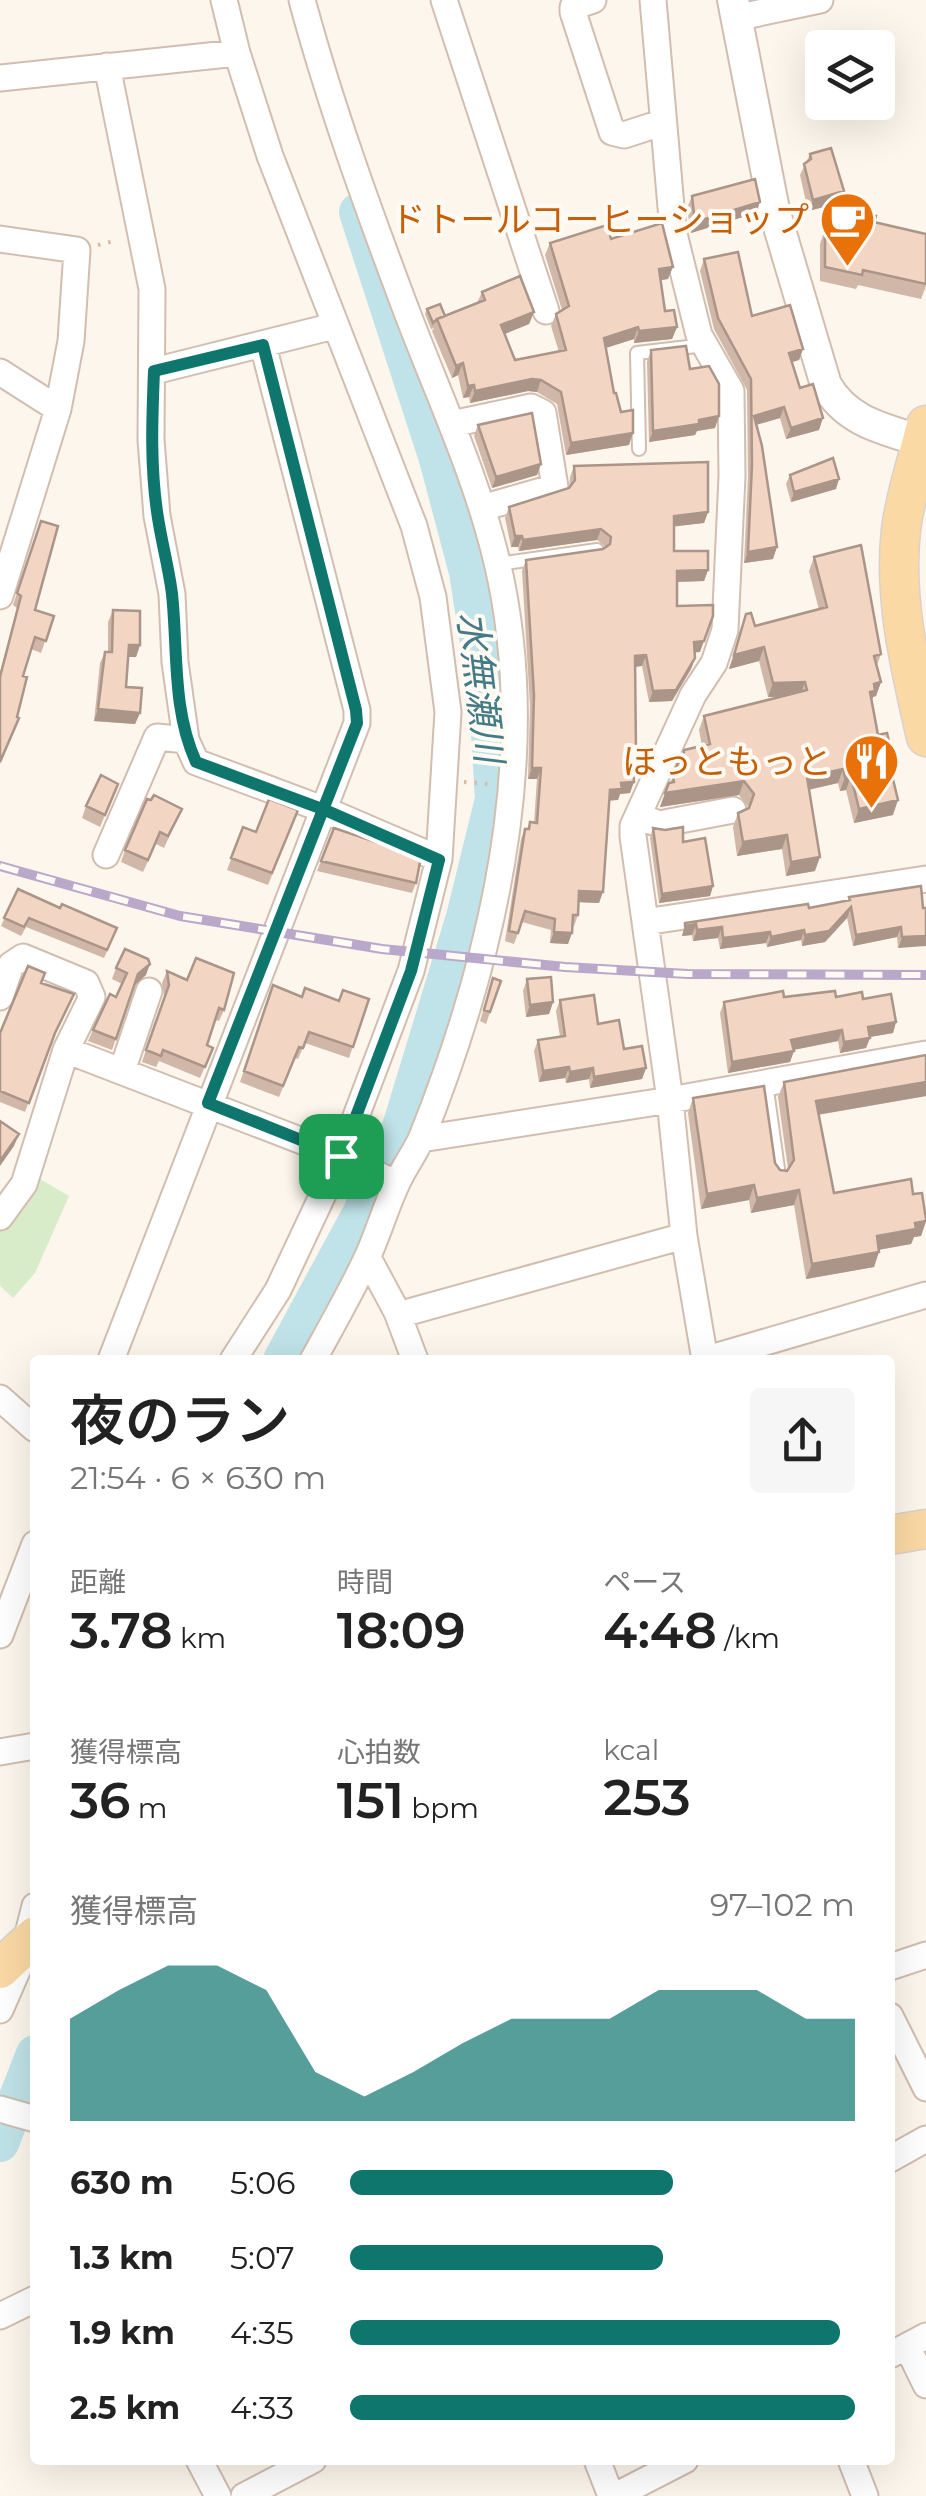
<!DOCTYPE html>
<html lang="ja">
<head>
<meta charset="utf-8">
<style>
	body { margin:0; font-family:Montserrat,"Noto Sans JP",sans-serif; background:#f6f6f6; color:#222; height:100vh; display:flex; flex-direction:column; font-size:38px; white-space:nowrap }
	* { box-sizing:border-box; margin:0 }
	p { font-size:32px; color:#767676 }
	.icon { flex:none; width:55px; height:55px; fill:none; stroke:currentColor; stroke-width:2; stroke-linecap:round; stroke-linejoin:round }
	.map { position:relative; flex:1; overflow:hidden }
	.panel { position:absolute; left:30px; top:1355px; width:865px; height:1110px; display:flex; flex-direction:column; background:#fff; border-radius:10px; box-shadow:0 10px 40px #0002 }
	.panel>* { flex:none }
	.buttons { position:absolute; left:805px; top:30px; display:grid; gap:20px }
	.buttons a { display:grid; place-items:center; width:90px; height:90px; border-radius:10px; background:#fff; box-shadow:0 10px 40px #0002; font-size:50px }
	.pin { position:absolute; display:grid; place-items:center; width:85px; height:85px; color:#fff; margin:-42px; border-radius:20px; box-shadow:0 5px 15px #0006 }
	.round { display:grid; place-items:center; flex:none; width:105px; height:105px; border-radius:10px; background:#f6f6f6 }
	.headline { display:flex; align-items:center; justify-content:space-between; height:170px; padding:0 40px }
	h1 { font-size:55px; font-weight:600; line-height:75px }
	.figures { display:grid; grid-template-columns:repeat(3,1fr); gap:15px; height:170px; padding:10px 40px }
	.figures div { display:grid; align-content:center }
	.figures b { font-size:50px; font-weight:600 }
	.figures small { font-size:28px; font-weight:400 }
	.figures p { font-size:28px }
	.chart { height:280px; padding:20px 40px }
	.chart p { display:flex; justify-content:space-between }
	.chart svg { width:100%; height:180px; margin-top:10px; fill:#0f766e; opacity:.7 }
	ul { padding:0 40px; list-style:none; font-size:32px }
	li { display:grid; grid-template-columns:160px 120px 1fr; align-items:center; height:75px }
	li i { height:25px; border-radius:12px; background:#0f766e }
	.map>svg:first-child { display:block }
	.green { fill:#d8ecc9 }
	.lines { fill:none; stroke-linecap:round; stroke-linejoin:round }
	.river { stroke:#bfe3e8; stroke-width:38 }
	.service-casing { stroke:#d1beb0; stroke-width:16 }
	.minor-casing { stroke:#d1beb0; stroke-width:29 }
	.tertiary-casing { stroke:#d1beb0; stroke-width:34 }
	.primary-casing { stroke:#dad1cd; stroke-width:41 }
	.path { stroke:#d9b8a5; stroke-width:4; stroke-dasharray:2.5 8; stroke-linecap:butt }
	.service { stroke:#fff; stroke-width:12 }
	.minor { stroke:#fff; stroke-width:25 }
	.tertiary { stroke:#fff; stroke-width:30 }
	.primary { stroke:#fbd9a5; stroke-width:38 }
	.rail-casing { stroke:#b9a8c9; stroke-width:10 }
	.rail { stroke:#fffaf3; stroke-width:6; stroke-dasharray:19; stroke-linecap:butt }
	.wall { fill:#d1b7a8 }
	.shaded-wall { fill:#aa9588 }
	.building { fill:#f3d5c3; stroke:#aa9588; stroke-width:2.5 }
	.route-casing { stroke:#fff; stroke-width:20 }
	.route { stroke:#0f766e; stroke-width:12 }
	.labels { text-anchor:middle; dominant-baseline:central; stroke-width:8; stroke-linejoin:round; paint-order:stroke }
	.food-label { font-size:35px; fill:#c56008; stroke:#fffaf3; text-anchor:end }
	.water-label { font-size:38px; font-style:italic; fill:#437c86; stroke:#fffaf3 }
</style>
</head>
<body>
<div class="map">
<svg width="926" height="2496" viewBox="0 0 926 2496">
	<rect width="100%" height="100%" fill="#fdf6ec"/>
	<!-- green -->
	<path class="green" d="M40 1179 69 1196 35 1273 13 1298 0 1286V1231Z"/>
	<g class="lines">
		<!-- river -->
		<path class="river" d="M282 1360 362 1212 401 1127 465 917 494 799 488 700 468 572 438 459 358 212
			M0 2143 35 2054"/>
		<defs>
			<path id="service" d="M639 449 637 353 705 345
				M498 564 597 550
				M766 1083 779 1176"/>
			<path id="minor" d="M224 0 237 53 270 156 414 526 433 597 448 712 439 859 411 971 341 1156 278 1290 233 1360
				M302 0C330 104 367 206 405 307 437 392 476 474 497 562 542 752 493 959 422 1137 415 1153 404 1167 397 1183 385 1208 378 1235 366 1260 350 1294 331 1327 313 1360
				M444 0 546 311
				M593 0 573 7V12L612 132 624 135 661 123
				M653 0 673 230 699 335 731 391 732 476 725 630 714 663 693 695 633 826V836L670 1100 684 1236 705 1360
				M735 18 820 0
				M107 66 152 289 151 440 157 516 172 594 175 662 186 740 196 762 325 810 439 859
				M0 78 237 53
				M0 239 77 250 71 341 58 409 0 596
				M154 371 334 326
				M0 372 58 409
				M452 424 531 407 543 413 555 487 482 508
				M638 816 659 824 733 810
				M106 855 157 737 186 740
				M645 922 926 879
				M0 997 11 965 23 957 86 983 92 997 66 1050
				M122 1071 149 991
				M421 1139 670 1100 926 1054
				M0 1217 24 1184 66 1050 341 1156 396 1184
				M368 1258 397 1312 415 1360
				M398 1315 684 1236
				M111 1360 357 723V710L263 345
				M704 1360 926 1295
				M0 1398 35 1429
				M0 1635 35 1544
				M0 1752 35 1746
				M890 1967 926 1955
				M0 2010 21 1962 35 1906
				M890 2016 926 2088
				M0 2109 35 2119
				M890 2159 926 2139
				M0 2316 35 2299
				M907 2346 926 2385
				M890 2355 926 2336
				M199 2460 218 2496
				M597 2460 611 2496
				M851 2460 865 2496
				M244 2496 313 2460
				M615 2496 685 2460"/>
			<path id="tertiary" d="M733 0 774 210 826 385C847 422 884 429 922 441"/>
			<path id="primary" d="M926 425C918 459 905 495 901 530 893 599 911 671 926 737
				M890 1535 926 1529
				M0 1969 35 1936"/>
		</defs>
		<!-- service casing -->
		<use href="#service" class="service-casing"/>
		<!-- minor casing -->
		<use href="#minor" class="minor-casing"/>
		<!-- tertiary casing -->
		<use href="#tertiary" class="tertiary-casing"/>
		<!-- primary casing -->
		<use href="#primary" class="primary-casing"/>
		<!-- path -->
		<path class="path" d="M98 245 118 240
			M464 782 489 784"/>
		<!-- service -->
		<use href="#service" class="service"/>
		<!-- minor -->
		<use href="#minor" class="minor"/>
		<!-- tertiary -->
		<use href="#tertiary" class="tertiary"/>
		<!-- primary -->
		<use href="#primary" class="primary"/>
		<defs>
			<path id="rail" d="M0 866 180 916 382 949 565 967 688 974 926 975"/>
		</defs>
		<!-- rail casing -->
		<use href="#rail" class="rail-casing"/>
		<!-- rail -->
		<use href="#rail" class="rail"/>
	</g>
	<!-- wall -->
	<path class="wall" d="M810 154 839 203 808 211 800 175Z
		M692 196 756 213 691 233 687 208Z
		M839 208 874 222 926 234V286L921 299 858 285 856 289 820 281V244L825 229 835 226 834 223Z
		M611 239 668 279 660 280 665 311 677 327 672 339 634 343V339L606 348 614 393 629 445 566 455 557 404 537 392 528 391 470 403 469 397 463 398 458 375 452 378 432 331 434 328 431 329 425 314 427 309 445 316 477 303 482 292 534 312 529 324 505 334 515 360 559 352 551 326 556 314 562 310 545 255 550 243Z
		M704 259 752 316 803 349 799 360 792 362 800 388 819 430 786 439 780 418 756 425 773 559 744 563 748 476 747 390 714 329 700 271Z
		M651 350 690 369 715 428 697 431 695 435 649 442 647 362Z
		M478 425 541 464 537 475 492 488 474 436Z
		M574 466 708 512 704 523 674 526V551L708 570 704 581 677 582V606L700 652H695V658L691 669 672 701 649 702 642 666 635 667 633 763 630 793 620 794 618 800H610L599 903 579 902 578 915 574 926H572L568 944 550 943 551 930 522 922 514 944 505 941 521 839 525 829H527L530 822 534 823 537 779H528L530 706 522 571 526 560 603 549 606 547 597 540 519 551 518 547H511L505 518 509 507 569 488 570 477Z
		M790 475 836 489 791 502 786 484Z
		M41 521 35 610 54 616 41 653 31 649 23 676 17 717 19 718 0 764V672L17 608 13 605Z
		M814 557 881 654 877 665 881 682 876 696 873 697 871 701 878 735 894 762 891 770 893 815 854 823 846 790 840 791 838 783 809 790 815 871 786 876 782 849 737 856 733 827 738 813 749 808 739 795 660 807 684 750 702 746 699 730 704 716 782 697H768L759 661 729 669 746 614 755 626 819 610 809 571Z
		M113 610 140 645 136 657H128L126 687 140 713 135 724 94 721 100 663 105 652H108V622Z
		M118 784 100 827 82 818 86 806Z
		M151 800 182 809 164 848 156 844 143 872 121 862 125 850Z
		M298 810 268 885 227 870 243 827 256 832Z
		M653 828 683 842 713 886 710 896 659 903 650 838Z
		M321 861 416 883 412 893 317 871Z
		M921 886 898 948 897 937 853 946 847 918 825 942 802 946 801 940 767 947 766 943 720 949 718 938 693 941 692 935 682 936 685 923 809 908 848 901 849 897Z
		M18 889 114 936 104 958 26 927 21 936 1 926Z
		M116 968 146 975 134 985 112 1050 88 1041 93 1030 116 997 122 984 112 979Z
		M167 971 224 1010 219 1021 215 1020 207 1045 213 1048 200 1078 159 1061 156 1067 142 1062 164 996 162 983Z
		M493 978 501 981 486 1024 480 1021Z
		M527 979 553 1002 549 1014 526 1017 523 991Z
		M41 983 74 994 51 1043 25 1112 0 1102V1033Z
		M273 985 302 997 339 1001 369 999 349 1058 305 1043 298 1059 295 1058 279 1097 240 1082Z
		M784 997H836L863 999 896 1022 893 1033 870 1037 866 1048 840 1053 838 1041 793 1050 790 1062 728 1073 720 1013 724 1002Z
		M560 1000 598 1024 646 1068 642 1079 590 1088 589 1079 566 1083 565 1078 539 1082 534 1051 538 1040 560 1037 556 1011Z
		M926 1055V1096L818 1115 834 1193 913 1194 922 1193 926 1221 921 1236 914 1237 911 1244 879 1250 874 1267 806 1279 794 1205 751 1213 749 1200 701 1209 688 1113 693 1098 775 1163 780 1170 787 1171 788 1169 778 1097 784 1082Z"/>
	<!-- shaded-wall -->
	<path class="shaded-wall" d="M844 191 839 203 808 211 813 200Z
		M760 202 756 213 691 233 695 222Z
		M673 267 668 279 655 281 659 269Z
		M534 312 529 324 497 337 501 325Z
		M638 327 634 339 599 350 604 338Z
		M677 327 672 339 634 343 639 331Z
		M803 349 799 360 785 364 789 353Z
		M463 363 458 375 452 378 456 366Z
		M532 379 541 380 537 392 528 391 470 403 475 391Z
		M474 385 469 397 463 398 468 386Z
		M784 407 780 418 752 426 754 416Z
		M719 416 715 428 697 431 695 435 649 442 653 431 699 420Z
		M823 418 819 430 786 439 791 428Z
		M633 433 629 445 566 455 571 443Z
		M541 464 537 475 492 488 496 477Z
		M839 479 836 489 791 502 794 492Z
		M708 512 704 523 670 527 674 516Z
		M601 529 597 540 519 551 523 540Z
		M515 536H522L518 547H511Z
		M777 547 773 559 744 563 748 552Z
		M708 570 704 581 673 582 677 571Z
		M704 641 700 652 690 653 694 642Z
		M129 645H140L136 657H125Z
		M764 647 759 661 729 669 734 655Z
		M646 655 642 666 631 667 635 656Z
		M695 658 691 669 672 701 649 702 653 691Z
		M805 682 800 696 768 697 773 683Z
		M881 682 876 696 873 697 870 705 865 706 874 684Z
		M98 709 140 713 135 724 94 721Z
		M532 768H541L537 779H528Z
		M843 769 838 783 802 791 807 777Z
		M851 776 846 790 840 791 845 777Z
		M744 781 739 795 660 807 665 793Z
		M634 782 630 793 620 794 618 800 606 801 610 790 621 783Z
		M898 800 893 815 854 823 859 809Z
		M787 835 782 849 737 856 743 842Z
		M820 857 815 871 786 876 791 862Z
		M713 886 710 896 659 903 662 894Z
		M579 891 603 892 599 903 575 902Z
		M851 907 847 918 825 942 802 946 805 935Z
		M696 924 692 935 682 936 685 926Z
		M722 927 718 938 693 941 697 930Z
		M901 927 897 937 853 946 856 935Z
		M804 930 801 940 767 947 771 937Z
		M554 932 572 933 568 944 550 943Z
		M770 932 766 943 720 949 723 938Z
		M926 936V946L898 948 902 937Z
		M150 964 146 975 134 986 138 974Z
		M553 1002 549 1014 526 1017 530 1005Z
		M896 1022 893 1033 864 1038 868 1027Z
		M842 1030 838 1041 788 1051 791 1040Z
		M870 1038 866 1048 840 1053 844 1042Z
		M794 1051 790 1062 728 1073 732 1062Z
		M569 1067 565 1078 539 1082 543 1071Z
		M593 1068 589 1079 566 1083 570 1072Z
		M646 1068 642 1079 590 1088 594 1077Z
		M926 1082V1096L810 1116 816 1101Z
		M19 1134 14 1146 0 1166V1161Z
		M754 1185 749 1200 701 1209 707 1194Z
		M799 1190 794 1205 751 1213 757 1198Z
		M926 1221 921 1236 914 1237 911 1244 871 1251 877 1236Z
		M879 1252 874 1267 806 1279 812 1264Z"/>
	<!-- building -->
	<path class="building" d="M831 148 844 191 813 200 804 164 811 159 810 154Z
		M755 179 760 202 695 222 692 196Z
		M839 208 876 216 874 222 926 234V284L863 270 862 275 825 267V229L843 223Z
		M662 223 673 267 659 269 665 311 674 310 677 327 639 331 638 327 604 338 614 393H616L621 412 633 410V433L571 443 561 392 541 380 532 379 475 391 474 385 468 386 463 363 456 366 437 319 485 300 482 292 520 276 534 312 501 325 515 360 566 350 556 314 569 306 550 243 607 225 611 239Z
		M738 252 752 316 790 305 803 349 789 353 800 388 813 384 823 418 791 428 784 407 754 416 762 446 777 547 748 552 752 465 751 379 718 318 704 259Z
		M440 304 445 316 437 319 433 323 427 309Z
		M686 346 690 369 709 366 719 384V416L699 420V424L653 431 651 350Z
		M532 413 541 464 496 477 478 425Z
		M833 458 839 479 794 492 790 475Z
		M708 462V512L674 516V551H708V570L677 571V606L713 605V616L704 641 694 642 695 658 676 690 653 691 646 655 635 656 636 753H632L634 782 621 783 622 789 610 790 603 892 579 891 578 915H573L572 933 554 932 555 919 525 911 518 933 509 931 525 829H529L530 822 537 823 541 768H532L534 695 526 560 603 549 610 544 611 537 601 529 523 540 522 536H515L509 507 569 488 575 480 574 466Z
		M41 521 58 526 35 610 54 616 46 641 35 637 23 676 27 677 17 717 19 718 0 762V677L21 596 17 593Z
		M861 545 881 654 874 656 881 682 874 684 875 691 870 692 878 735 887 733 894 762 889 763 898 800 859 809 851 776 845 777 843 769 807 777 820 857 791 862 787 835 743 842 738 813 749 808 754 794 744 781 665 793 669 783 674 782 673 776 678 763 683 762 684 750 710 744 704 716 807 690 805 682 773 683 764 647 734 655 746 614 751 613 755 626 827 607 814 557Z
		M113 610 140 611V645H129L126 687 142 688 140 713 98 709 105 652H112Z
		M101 775 118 784 105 815 86 806Z
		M154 795 182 809 168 836 160 832 148 860 125 850 147 799 151 800Z
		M269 799 298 810 272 873 231 858 243 827 256 832Z
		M683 827V842L705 838 713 886 662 894 653 828 665 830Z
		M334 828 421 857 416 883 321 861Z
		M921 886 923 908H926V936L902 937 901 927 856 935 851 907 829 931 805 935 804 930 771 937 770 932 723 938 722 927 697 930 696 924 685 926V923L808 904 809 908 850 900 849 897Z
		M18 889 60 908 62 904 117 928 107 950 29 918 24 927 4 918Z
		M125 949 148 959 150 964 138 974 116 1039 93 1030 110 994 116 997 127 973 116 968Z
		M196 958 234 973 224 1010 219 1008 207 1045 213 1048 205 1067 163 1050 161 1056 146 1050 169 985 167 971 187 980Z
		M28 966 45 973 41 983 74 994 55 1033 29 1103 0 1091V1033Z
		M551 977 553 1002 530 1005 527 979Z
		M493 978 501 981 490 1012 484 1010Z
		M273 985 302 997 305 988 339 1001 343 990 369 999 353 1047 309 1032 303 1048 299 1047 283 1086 244 1071Z
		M783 991 784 997 835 991 836 997 862 992 863 999 891 994 896 1022 868 1027 870 1038 844 1042 842 1030 791 1040 794 1051 732 1062 724 1002Z
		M594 995 598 1024 619 1020 624 1049 642 1046 646 1068 594 1077 593 1068 570 1072 569 1067 543 1071 538 1040 565 1036 560 1000Z
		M926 1055V1082L816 1101 834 1193 911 1179 913 1194 922 1193 926 1219V1221L915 1223 916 1229 877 1236 879 1252 812 1264 799 1190 757 1198 754 1185 707 1194 693 1098 764 1086 775 1163 780 1170 787 1171 794 1160 784 1082Z
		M0 1121 19 1134 0 1161Z"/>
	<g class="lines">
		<defs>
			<path id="route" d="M341 1156 411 971 439 860 325 810 196 762C172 709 178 651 172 594 169 569 162 544 158 518 150 469 152 420 154 371L263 345 356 710 357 723 208 1103 341 1156"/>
		</defs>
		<!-- route casing -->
		<use href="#route" class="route-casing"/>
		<!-- route -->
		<use href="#route" class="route"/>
	</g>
	<!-- icons -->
	<defs>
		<symbol id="cafe-pin" viewBox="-11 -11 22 30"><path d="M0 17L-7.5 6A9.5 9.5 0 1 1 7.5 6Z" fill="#e8710a" stroke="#fffaf3"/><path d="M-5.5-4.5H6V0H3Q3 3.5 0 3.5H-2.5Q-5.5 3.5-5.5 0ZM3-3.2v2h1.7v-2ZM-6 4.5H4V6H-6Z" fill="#fff"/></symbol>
		<symbol id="restaurant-pin" viewBox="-11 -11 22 30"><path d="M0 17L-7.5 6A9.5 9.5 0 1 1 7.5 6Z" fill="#e8710a" stroke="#fffaf3"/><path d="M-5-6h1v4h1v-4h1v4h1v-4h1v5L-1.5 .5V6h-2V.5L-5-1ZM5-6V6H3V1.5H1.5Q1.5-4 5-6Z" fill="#fff"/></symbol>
	</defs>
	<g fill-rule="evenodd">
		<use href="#cafe-pin" x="816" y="188" width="63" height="86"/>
		<use href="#restaurant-pin" x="840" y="730" width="63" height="86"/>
	</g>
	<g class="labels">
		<!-- food labels -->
		<g class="food-label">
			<text x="809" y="219">ドトールコーヒーショップ</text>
			<text x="832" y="761">ほっともっと</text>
		</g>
		<!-- water labels -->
		<g class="water-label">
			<text transform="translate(481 687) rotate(83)">水無瀬川</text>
		</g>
	</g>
</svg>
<div class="buttons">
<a><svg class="icon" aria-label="layers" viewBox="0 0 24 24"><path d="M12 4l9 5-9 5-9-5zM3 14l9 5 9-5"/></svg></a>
</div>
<div class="pin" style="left:341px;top:1156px;background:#1e9e55"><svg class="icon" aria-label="arrive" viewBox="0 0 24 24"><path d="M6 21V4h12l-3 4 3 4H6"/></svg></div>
<section class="panel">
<div class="headline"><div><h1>夜のラン</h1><p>21:54 · 6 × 630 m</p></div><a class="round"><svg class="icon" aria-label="share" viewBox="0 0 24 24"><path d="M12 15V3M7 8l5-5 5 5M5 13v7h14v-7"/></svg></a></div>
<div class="figures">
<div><p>距離</p><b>3.78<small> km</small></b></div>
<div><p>時間</p><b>18:09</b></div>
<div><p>ペース</p><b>4:48<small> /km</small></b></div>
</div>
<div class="figures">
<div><p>獲得標高</p><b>36<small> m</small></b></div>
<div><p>心拍数</p><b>151<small> bpm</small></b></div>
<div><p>kcal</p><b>253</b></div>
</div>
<div class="chart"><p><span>獲得標高</span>97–102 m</p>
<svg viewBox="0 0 160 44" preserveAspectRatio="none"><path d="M0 44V19L10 12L20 6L30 6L40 12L50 32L60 38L70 32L80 25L90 19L100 19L110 19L120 12L130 12L140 12L150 19L160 19V44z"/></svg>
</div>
<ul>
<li><b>630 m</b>5:06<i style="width:64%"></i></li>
<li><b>1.3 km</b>5:07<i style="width:62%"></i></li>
<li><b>1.9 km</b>4:35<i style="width:97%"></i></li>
<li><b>2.5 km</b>4:33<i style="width:100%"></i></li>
</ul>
</section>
</div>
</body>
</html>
